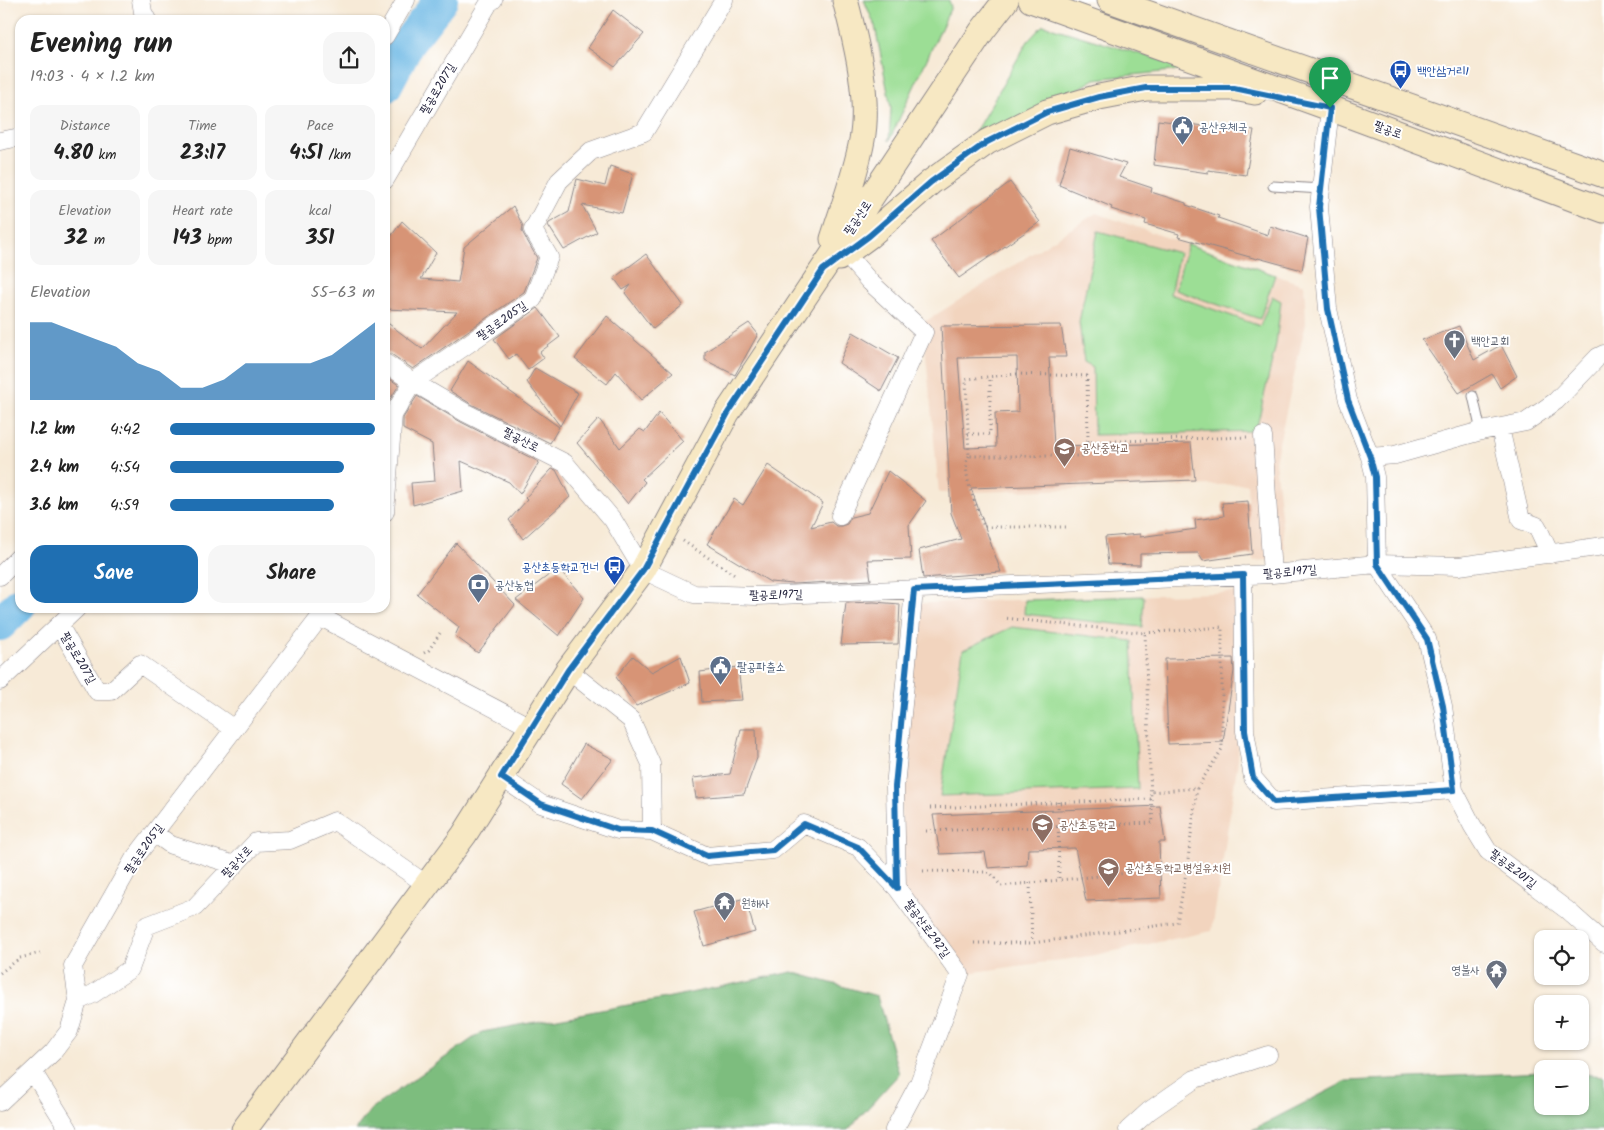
<!DOCTYPE html>
<html lang="en">
<head>
<meta charset="utf-8">
<style>
	body { margin:0; font-family:Kalam,"Poor Story",sans-serif; background:#f6f6f6; color:#222; height:100vh; display:flex; flex-direction:column; font-size:19px; white-space:nowrap }
	* { box-sizing:border-box; margin:0 }
	p { font-size:16px; color:#767676 }
	.icon { flex:none; width:28px; height:28px; fill:none; stroke:currentColor; stroke-width:2; stroke-linecap:round; stroke-linejoin:round }
	.map { position:relative; flex:1; overflow:hidden }
	.panel { position:absolute; left:15px; top:15px; width:375px; height:598px; display:flex; flex-direction:column; background:#fff; border-radius:15px; box-shadow:0 1px 4px #0004 }
	.panel>* { flex:none }
	.controls { position:absolute; left:1534px; top:930px; display:grid; gap:10px }
	.controls a { display:grid; place-items:center; width:55px; height:55px; border-radius:10px; background:#fff; box-shadow:0 1px 4px #0004; font-size:25px }
	.pin { position:absolute; display:grid; place-items:center; width:42px; height:42px; color:#fff; margin:-51px -21px; border-radius:50% 50% 50% 0; rotate:-45deg; box-shadow:0 0 5px #0007 }
	.pin .icon { rotate:45deg }
	.round { display:grid; place-items:center; flex:none; width:52px; height:52px; border-radius:15px; background:#f6f6f6 }
	.headline { display:flex; align-items:center; justify-content:space-between; height:85px; padding:0 15px }
	h1 { font-size:28px; font-weight:800; line-height:38px }
	.metrics { display:grid; grid-template-columns:repeat(3,1fr); gap:8px; height:85px; padding:5px 15px }
	.metrics div { display:grid; align-content:center; border-radius:12px; background:#f6f6f6; text-align:center }
	.metrics b { font-size:21px; font-weight:800 }
	.metrics small { font-size:14px; font-weight:400 }
	.metrics p { font-size:14px }
	.chart { height:140px; padding:10px 15px }
	.chart p { display:flex; justify-content:space-between }
	.chart svg { width:100%; height:90px; margin-top:5px; fill:#1f6fb2; opacity:.7 }
	.button { display:flex; gap:10px; margin-top:auto; padding:10px 15px }
	.button a { flex:1; height:58px; border-radius:15px; background:#1f6fb2; color:#fff; font-size:20px; font-weight:800; line-height:58px; text-align:center }
	.button a+a { background:#f6f6f6; color:#222 }
	ul { padding:0 15px; list-style:none; font-size:16px }
	li { display:grid; grid-template-columns:80px 60px 1fr; align-items:center; height:38px }
	li i { height:12px; border-radius:6px; background:#1f6fb2 }
	.map>svg:first-child { display:block }
	.built { fill:#f2d4be }
	.green { fill:#9cde95; stroke:#5f8068 }
	.forest { fill:#7dbd7e; stroke:#50705c }
	.lines { fill:none; stroke-linecap:round; stroke-linejoin:round }
	.river { stroke:#6bb7e4; stroke-width:34 }
	.building { fill:#d79476; fill-rule:evenodd }
	.lane-casing { stroke:#8c8689; stroke-width:11 }
	.street-casing { stroke:#8c8689; stroke-width:19 }
	.secondary-casing { stroke:#8c8689; stroke-width:27 }
	.path { stroke:#8c8689; stroke-width:3; stroke-dasharray:1 4; stroke-linecap:butt }
	.lane { stroke:#fff; stroke-width:9 }
	.street { stroke:#fff; stroke-width:18 }
	.secondary { stroke:#f7e8c3; stroke-width:25 }
	.route-casing { stroke:#fff; stroke-width:10 }
	.route { stroke:#1f6fb2; stroke-width:6 }
	.labels { text-anchor:middle; dominant-baseline:central; stroke-width:4; stroke-linejoin:round; paint-order:stroke }
	.transit-label { font-size:12px; fill:#164399; stroke:#fff; text-anchor:start }
	.street-label { font-size:12px; fill:#22223b; stroke:#fff }
	.service-label { font-size:12px; fill:#4e5e75; stroke:#fff; text-anchor:start }
	.worship-label { font-size:12px; fill:#5b616d; stroke:#fff; text-anchor:start }
	.education-label { font-size:12px; fill:#785e54; stroke:#fff; text-anchor:start }
</style>
</head>
<body>
<div class="map">
<svg width="1604" height="1130" viewBox="0 0 1604 1130">
	<rect width="100%" height="100%" fill="#fff"/>
	<filter id="ink" filterUnits="userSpaceOnUse"><feTurbulence type="fractalNoise" baseFrequency=".02" numOctaves="2"/><feDisplacementMap in="SourceGraphic" scale="10" xChannelSelector="R" yChannelSelector="G"/><feConvolveMatrix kernelMatrix="1 2 1 2 8 2 1 2 1" color-interpolation-filters="sRGB"/></filter>
	<filter id="wash" filterUnits="userSpaceOnUse"><feTurbulence type="fractalNoise" baseFrequency=".0096" numOctaves="4" result="noise"/><feDisplacementMap in="SourceGraphic" scale="20" xChannelSelector="R" yChannelSelector="G"/><feGaussianBlur stdDeviation="1.12" result="paint"/><feColorMatrix in="noise" values="0 0 0 0 0 0 0 0 0 0 0 0 0 0 0 0 0 1.4 0 .05"/><feComposite in="paint" operator="in"/></filter>
	<g filter="url(#wash)">
		<rect width="100%" height="100%" fill="#f7ead7"/>
		<!-- built -->
		<path class="built" d="M1096 213 1304 285 1306 322 1275 461 1286 559 1253 561 1247 484 939 493 923 323Z
			M1244 592 1238 760 1212 931 1090 956 960 974 897 888 912 604H900Z"/>
		<!-- green -->
		<path class="green" d="M864 0H949L951 7 889 141 891 108 875 26Z
			M1043 25 1190 69 1095 79 1016 127 975 132 1028 41Z
			M1098 231 1179 253 1170 294 1260 326 1272 296 1281 301 1276 344 1256 431 1094 435 1093 367 1084 362 1079 322Z
			M1188 244 1275 275 1260 319 1175 290Z
			M1144 596 1142 627 1024 614 1025 600Z
			M1012 627 1132 641 1138 789 940 796 963 650Z"/>
		<!-- forest -->
		<path class="forest" d="M792 972 877 996 899 1074 848 1130H355L371 1109 482 1032 666 998Z
			M1542 1072V1106H1580V1074L1604 1076V1130H1252L1347 1081Z"/>
		<g class="lines">
			<!-- river -->
			<path class="river" d="M385 86 407 44 441 0
				M0 624 20 604"/>
		</g>
		<g id="blocks">
			<!-- building -->
			<path class="building" d="M613 10 644 34 615 67 588 48Z
				M1158 120 1219 128V126L1254 130 1246 175 1208 170V173L1154 165Z
				M1070 147 1126 164 1119 177 1152 188 1151 192 1186 203V205L1219 216 1218 218 1268 235 1270 226 1308 238 1302 270 1258 258 1257 259 1178 237 1179 234 1145 224 1146 220 1111 209 1112 207 1059 185Z
				M610 166 633 174 622 213 582 205 597 232 564 250 548 225 549 223 569 212 577 179 605 186Z
				M1010 182 1040 222 959 278 931 241Z
				M513 206 523 226 522 231 524 235 537 258 524 292 413 369 391 354 385 352V321L422 349 457 312 385 309V245L402 221 436 253 421 279 458 282 464 247Z
				M646 254 683 305 653 329 625 293 631 285 623 290 614 278Z
				M538 308 560 337 540 352 544 358 528 370 516 354 509 359 494 339Z
				M607 316 673 373 641 400 616 372 607 384 575 359Z
				M749 323 758 334 735 375 705 360V352Z
				M1061 325 1066 357H1049L1054 446 1191 443 1195 480 971 488 1001 572 923 578 919 550 961 539 951 513 941 326ZM1017 357 1018 412 995 413 996 447 965 448 958 358Z
				M1459 326 1474 360 1501 345 1517 376 1500 388 1492 374 1459 393 1422 340Z
				M853 332 898 358 881 391 839 363Z
				M468 361 559 427 550 443 471 404 450 391Z
				M535 368 578 393 560 426 527 382Z
				M385 376 399 385 389 401 385 399Z
				M417 396 461 422 539 462 520 494 509 482 461 461 463 491 413 505 411 483 435 481 432 444 403 429V418Z
				M659 413 683 441 642 479 645 482 628 504 577 443 599 419 620 448 640 429 645 432Z
				M768 465 823 503 811 527 831 522 836 526H841L847 524 851 517 868 513 888 471 926 501 909 525 911 559 868 560 871 580 793 584 770 582 707 544 734 499 743 505Z
				M552 469 556 470 570 497 523 539 509 520 527 500 525 498Z
				M1248 501 1252 554 1203 561 1198 553 1140 554V565L1108 564 1105 537 1140 534V537L1196 529 1195 520 1224 516 1222 503Z
				M456 543 515 605 478 653 455 636 459 627 417 594Z
				M558 568 584 598 559 636 516 600Z
				M874 602 900 604 898 644 841 645 846 603Z
				M633 656 652 672 681 656 690 683 636 706 616 677Z
				M1233 658 1234 671 1223 742 1168 744 1165 659Z
				M738 667 742 700 702 702 700 672Z
				M741 729H756L757 758 744 794 696 798 693 778 730 774Z
				M584 744 613 759 582 799 561 784Z
				M1160 806 1165 842H1159L1161 898 1086 901 1075 848 1028 849 1027 865 988 868 985 852 940 854 933 815Z
				M745 898 755 932 704 946 694 912Z"/>
		</g>
	</g>
	<g filter="url(#ink)">
		<use href="#blocks" fill-opacity="0" stroke="#8c8689" stroke-width="1"/>
		<g class="lines">
			<defs>
				<path id="lane" d="M1273 186 1321 189
					M1473 396 1481 431"/>
				<path id="street" d="M141 0 143 12 147 20
					M385 36 406 0
					M1330 108 1319 207 1328 309 1348 400 1370 457 1375 477 1377 564 1427 639 1443 706 1454 790 1472 825 1488 851 1567 910 1604 943
					M0 141 20 137
					M385 180 489 3 493 0
					M385 363 413 382 466 413 565 463 613 520 643 570 694 594 757 596 1272 574 1377 564 1459 566 1604 546
					M1500 428 1521 520 1537 526 1550 554
					M1263 436 1272 574
					M1370 457 1395 455 1481 431 1526 422 1556 401 1598 357 1604 354
					M385 512 393 415 413 382 533 299 549 257 533 230 559 181 591 151 644 132 724 0
					M840 516 924 332 870 282 845 253
					M1243 575 1245 731 1253 778 1274 802 1454 790
					M0 576 20 556
					M321 617 532 728
					M59 625 97 691H111L140 664 234 729
					M568 670 631 720 651 764 652 831
					M0 681 77 608
					M501 777 541 804 618 830 652 831 707 856 773 850 804 824 858 847 897 888 960 974 919 1083 894 1130
					M154 833 171 845 235 865
					M897 888 895 787 914 590
					M78 1001 93 994 130 969 146 926 195 907 256 842 290 840 335 821 427 885
					M33 1072 69 1130
					M0 1102 53 1052 69 1031 78 1001 73 966 134 859 327 608
					M1128 1130 1149 1111 1195 1079 1268 1055"/>
				<path id="secondary" d="M1031 0 1330 108 1604 210
					M1110 0 1604 175
					M833 239C843 207 856 174 862 140 870 98 856 41 845 0
					M839 258 869 236 931 182 987 142 1047 112 1099 97 1146 88H1234L1255 92
					M244 1130 464 835 568 670 643 570 727 413 982 31 1006 0"/>
			</defs>
			<!-- lane casing -->
			<use href="#lane" class="lane-casing"/>
			<!-- street casing -->
			<use href="#street" class="street-casing"/>
			<!-- secondary casing -->
			<use href="#secondary" class="secondary-casing"/>
			<!-- path -->
			<path class="path" d="M968 434H990V377
				M1088 442 1081 456H969L966 379 1017 374 1087 376 1088 442 1247 437
				M969 456C960 474 978 508 984 527H1066
				M683 541 736 576
				M1145 633 1222 627V749L1197 788
				M424 653 429 650 442 630
				M1058 802 1059 880
				M930 808 1151 799 1145 633 1004 618
				M926 831 1153 823 1151 799
				M923 871 990 872 1001 886 1187 867 1197 788 1151 792
				M1030 883 1032 943
				M974 943H1032L1177 923 1187 867
				M0 973 20 958 40 953"/>
			<!-- lane -->
			<use href="#lane" class="lane"/>
			<!-- street -->
			<use href="#street" class="street"/>
			<!-- secondary -->
			<use href="#secondary" class="secondary"/>
		</g>
	</g>
	<g class="lines" filter="url(#ink)">
		<defs>
			<path id="route" d="M1146 88H1234L1330 108 1319 207 1328 309 1348 400 1370 457 1375 477 1377 564 1427 639 1443 706 1454 790 1274 802 1253 778 1245 731 1243 575 914 590 895 787 897 888 858 847 804 824 773 850 707 856 652 831 618 830 541 804 501 777 568 670 643 570 728 413 823 270 869 236 931 182 987 142 1047 112 1099 97Z"/>
		</defs>
		<!-- route casing -->
		<use href="#route" class="route-casing"/>
		<!-- route -->
		<use href="#route" class="route"/>
	</g>
	<!-- icons -->
	<defs>
		<symbol id="bus-pin" viewBox="-11 -11 22 30"><path d="M0 17L-7.5 6A9.5 9.5 0 1 1 7.5 6Z" fill="#1a4fb4" stroke="#fff"/><path d="M-5-6H5V4H4V6H2V4H-2V6H-4V4H-5ZM-3.5-4V0h7V-4ZM-3.5 1.2v1.5H-2V1.2ZM2 1.2v1.5H3.5V1.2Z" fill="#fff"/></symbol>
		<symbol id="civic-pin" viewBox="-11 -11 22 30"><path d="M0 17L-7.5 6A9.5 9.5 0 1 1 7.5 6Z" fill="#5c6f8a" stroke="#fff"/><path d="M-.6-6.5H3V-4.5H.6V-3L4-1V1h2V6H-6V1h2V-1L-.6-3ZM-1.2 2.5V6h2.4V2.5Z" fill="#fff"/></symbol>
		<symbol id="church-pin" viewBox="-11 -11 22 30"><path d="M0 17L-7.5 6A9.5 9.5 0 1 1 7.5 6Z" fill="#6b7280" stroke="#fff"/><path d="M-1.2-6h2.4v3.5h3.3v2.4h-3.3V6h-2.4V-.1h-3.3v-2.4h3.3Z" fill="#fff"/></symbol>
		<symbol id="school-pin" viewBox="-11 -11 22 30"><path d="M0 17L-7.5 6A9.5 9.5 0 1 1 7.5 6Z" fill="#8d6e63" stroke="#fff"/><path d="M0-5L7-2L0 1L-7-2ZM-4 1L0 2.5L4 1V4Q0 6-4 4Z" fill="#fff"/></symbol>
		<symbol id="bank-pin" viewBox="-11 -11 22 30"><path d="M0 17L-7.5 6A9.5 9.5 0 1 1 7.5 6Z" fill="#5c6f8a" stroke="#fff"/><path d="M-6-4H6V4H-6ZM0-2.3a2.3 2.3 0 1 0 0 4.6a2.3 2.3 0 1 0 0-4.6Z" fill="#fff"/></symbol>
		<symbol id="temple-pin" viewBox="-11 -11 22 30"><path d="M0 17L-7.5 6A9.5 9.5 0 1 1 7.5 6Z" fill="#6b7280" stroke="#fff"/><path d="M0-6L5-2H3V0L6.5 2.5H4V6H1.5V3h-3V6H-4V2.5H-6.5L-3 0V-2H-5Z" fill="#fff"/></symbol>
	</defs>
	<g fill-rule="evenodd">
		<use href="#bus-pin" x="1388" y="58" width="25" height="34"/>
		<use href="#civic-pin" x="1170" y="114" width="25" height="34"/>
		<use href="#church-pin" x="1442" y="328" width="25" height="34"/>
		<use href="#school-pin" x="1052" y="436" width="25" height="34"/>
		<use href="#bus-pin" x="602" y="554" width="25" height="34"/>
		<use href="#bank-pin" x="466" y="572" width="25" height="34"/>
		<use href="#civic-pin" x="708" y="654" width="25" height="34"/>
		<use href="#school-pin" x="1030" y="812" width="25" height="34"/>
		<use href="#school-pin" x="1096" y="856" width="25" height="34"/>
		<use href="#temple-pin" x="712" y="890" width="25" height="34"/>
		<use href="#temple-pin" x="1484" y="958" width="25" height="34"/>
	</g>
	<g class="labels">
		<!-- transit labels -->
		<g class="transit-label">
			<text x="1417" y="71">백안삼거리1</text>
			<text x="599" y="567" text-anchor="end">공산초등학교건너</text>
		</g>
		<!-- street labels -->
		<g class="street-label">
			<text transform="translate(438 89) rotate(-59)">팔공로207길</text>
			<text transform="translate(1388 130) rotate(20)">팔공로</text>
			<text transform="translate(858 218) rotate(-56)">팔공산로</text>
			<text transform="translate(502 321) rotate(-35)">팔공로205길</text>
			<text transform="translate(521 440) rotate(27)">팔공산로</text>
			<text transform="translate(1290 572) rotate(-5)">팔공로197길</text>
			<text transform="translate(776 595) rotate(-1)">팔공로197길</text>
			<text transform="translate(78 658) rotate(60)">팔공로207길</text>
			<text transform="translate(144 849) rotate(-55)">팔공로205길</text>
			<text transform="translate(237 862) rotate(-47)">팔공산로</text>
			<text transform="translate(1513 869) rotate(38)">팔공로201길</text>
			<text transform="translate(927 929) rotate(54)">팔공산로292길</text>
		</g>
		<!-- service labels -->
		<g class="service-label">
			<text x="1199" y="127">공산우체국</text>
			<text x="495" y="585">공산농협</text>
			<text x="737" y="667">팔공파출소</text>
		</g>
		<!-- worship labels -->
		<g class="worship-label">
			<text x="1471" y="341">백안교회</text>
			<text x="741" y="903">원해사</text>
			<text x="1480" y="970" text-anchor="end">영불사</text>
		</g>
		<!-- education labels -->
		<g class="education-label">
			<text x="1081" y="448">공산중학교</text>
			<text x="1059" y="825">공산초등학교</text>
			<text x="1125" y="868">공산초등학교병설유치원</text>
		</g>
	</g>
</svg>
<div class="controls">
<a><svg class="icon" aria-label="locate" viewBox="0 0 24 24"><circle cx="12" cy="12" r="6"/><path d="M12 2v4M12 18v4M2 12h4M18 12h4"/></svg></a>
<a>+</a>
<a>−</a>
</div>
<div class="pin" style="left:1330px;top:108px;background:#1e9e55"><svg class="icon" aria-label="arrive" viewBox="0 0 24 24"><path d="M6 21V4h12l-3 4 3 4H6"/></svg></div>
<section class="panel">
<div class="headline"><div><h1>Evening run</h1><p>19:03 · 4 × 1.2 km</p></div><a class="round"><svg class="icon" aria-label="share" viewBox="0 0 24 24"><path d="M12 15V3M7 8l5-5 5 5M5 13v7h14v-7"/></svg></a></div>
<div class="metrics">
<div><p>Distance</p><b>4.80<small> km</small></b></div>
<div><p>Time</p><b>23:17</b></div>
<div><p>Pace</p><b>4:51<small> /km</small></b></div>
</div>
<div class="metrics">
<div><p>Elevation</p><b>32<small> m</small></b></div>
<div><p>Heart rate</p><b>143<small> bpm</small></b></div>
<div><p>kcal</p><b>351</b></div>
</div>
<div class="chart"><p><span>Elevation</span>55–63 m</p>
<svg viewBox="0 0 160 44" preserveAspectRatio="none"><path d="M0 44V6L10 6L20 10L30 14L40 18L50 26L60 30L70 38L80 38L90 34L100 26L110 26L120 26L130 26L140 22L150 14L160 6V44z"/></svg>
</div>
<ul>
<li><b>1.2 km</b>4:42<i style="width:100%"></i></li>
<li><b>2.4 km</b>4:54<i style="width:85%"></i></li>
<li><b>3.6 km</b>4:59<i style="width:80%"></i></li>
</ul>
<div class="button"><a>Save</a><a>Share</a></div>
</section>
</div>
</body>
</html>
